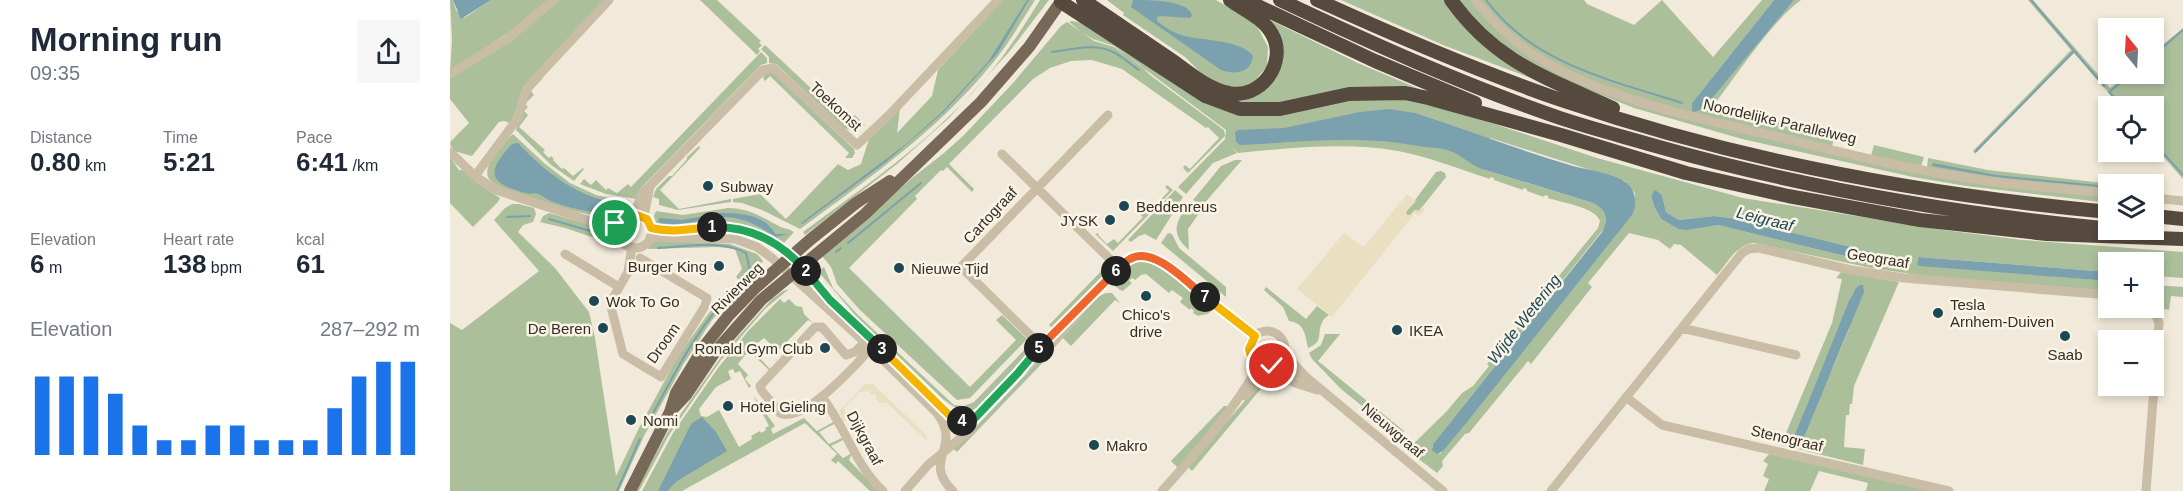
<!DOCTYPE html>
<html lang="en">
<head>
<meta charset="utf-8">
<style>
	body { margin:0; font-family:Arial,sans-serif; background:#f6f6f7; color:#1f2937; height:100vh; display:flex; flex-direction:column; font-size:22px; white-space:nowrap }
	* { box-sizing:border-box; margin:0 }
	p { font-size:20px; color:#747a83 }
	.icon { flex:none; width:33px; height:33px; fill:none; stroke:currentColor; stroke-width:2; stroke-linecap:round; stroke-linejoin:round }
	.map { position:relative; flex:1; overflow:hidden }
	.drawer { display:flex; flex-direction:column; background:#fff; width:450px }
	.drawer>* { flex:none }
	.needle { width:39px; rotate:342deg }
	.controls { position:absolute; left:1648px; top:18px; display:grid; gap:12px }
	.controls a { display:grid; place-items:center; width:66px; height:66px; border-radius:0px; background:#fff; box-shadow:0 3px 9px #0003; font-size:30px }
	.pin { position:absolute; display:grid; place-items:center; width:51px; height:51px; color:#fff; margin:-26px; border:3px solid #fff; border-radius:50%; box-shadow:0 2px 6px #0007 }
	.km { position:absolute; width:30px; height:30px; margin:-15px; border-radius:50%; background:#222; color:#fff; font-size:16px; line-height:30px; text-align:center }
	.round { display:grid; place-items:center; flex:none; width:63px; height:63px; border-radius:0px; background:#f6f6f7 }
	.overview { display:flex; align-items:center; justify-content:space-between; height:102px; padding:0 30px }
	h1 { font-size:33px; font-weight:700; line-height:45px }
	.figures { display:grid; grid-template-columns:repeat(3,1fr); gap:9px; height:102px; padding:6px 30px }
	.figures div { display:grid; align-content:center }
	.figures b { font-size:26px; font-weight:700 }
	.figures small { font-size:16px; font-weight:400 }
	.figures p { font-size:16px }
	.chart { height:168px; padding:12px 30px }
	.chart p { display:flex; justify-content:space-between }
	.chart svg { width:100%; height:108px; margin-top:6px; stroke:#1a73e8; stroke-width:6 }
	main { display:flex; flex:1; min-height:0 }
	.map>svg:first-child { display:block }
	.green { fill:#acbf9b; fill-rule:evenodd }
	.plaza { fill:#e9dfc1 }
	.water { fill:#7aa1ad }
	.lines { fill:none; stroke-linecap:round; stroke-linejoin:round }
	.stream { stroke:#7aa1ad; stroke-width:2 }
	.minor { stroke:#c9bda6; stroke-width:9 }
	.major { stroke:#776858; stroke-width:12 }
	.highway { stroke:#564a3e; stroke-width:14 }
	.split-1-casing { stroke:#fff; stroke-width:12 }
	.split-2-casing { stroke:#fff; stroke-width:12 }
	.split-3-casing { stroke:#fff; stroke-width:12 }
	.split-4-casing { stroke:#fff; stroke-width:12 }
	.split-5-casing { stroke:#fff; stroke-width:12 }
	.split-6-casing { stroke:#fff; stroke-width:12 }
	.split-7-casing { stroke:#fff; stroke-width:12 }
	.split-8-casing { stroke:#fff; stroke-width:12 }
	.split-1 { stroke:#f5b400; stroke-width:8 }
	.split-2 { stroke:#22a559; stroke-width:8 }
	.split-3 { stroke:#22a559; stroke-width:8 }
	.split-4 { stroke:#f5b400; stroke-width:8 }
	.split-5 { stroke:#22a559; stroke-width:8 }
	.split-6 { stroke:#f0652b; stroke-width:8 }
	.split-7 { stroke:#f0652b; stroke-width:8 }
	.split-8 { stroke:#f5b400; stroke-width:8 }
	.poi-dot { fill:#1e4755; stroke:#f9f4e6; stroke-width:2 }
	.labels { text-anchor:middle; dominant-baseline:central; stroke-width:5; stroke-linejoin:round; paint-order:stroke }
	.street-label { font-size:15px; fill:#352e27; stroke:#f9f4e6 }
	.poi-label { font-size:15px; fill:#352e27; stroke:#f9f4e6; text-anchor:start }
	.water-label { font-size:16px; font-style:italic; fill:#1e4755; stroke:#f9f4e6 }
</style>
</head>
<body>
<main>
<section class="drawer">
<div class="overview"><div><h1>Morning run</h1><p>09:35</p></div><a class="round"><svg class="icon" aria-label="share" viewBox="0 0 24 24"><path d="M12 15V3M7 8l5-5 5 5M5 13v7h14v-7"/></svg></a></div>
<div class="figures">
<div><p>Distance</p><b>0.80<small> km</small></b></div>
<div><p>Time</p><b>5:21</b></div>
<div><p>Pace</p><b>6:41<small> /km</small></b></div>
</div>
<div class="figures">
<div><p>Elevation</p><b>6<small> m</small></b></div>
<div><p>Heart rate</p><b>138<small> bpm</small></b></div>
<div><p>kcal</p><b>61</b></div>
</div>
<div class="chart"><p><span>Elevation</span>287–292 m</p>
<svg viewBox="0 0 160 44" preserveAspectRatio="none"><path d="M5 44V12M15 44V12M25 44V12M35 44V19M45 44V32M55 44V38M65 44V38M75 44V32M85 44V32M95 44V38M105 44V38M115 44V38M125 44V25M135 44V12M145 44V6M155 44V6"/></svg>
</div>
</section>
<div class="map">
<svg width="1733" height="491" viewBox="0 0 1733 491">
	<rect width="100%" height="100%" fill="#f1eada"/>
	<!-- green -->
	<path class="green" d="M0 0H3L6 10 14 18 41 0H101L78 19 0 72 2 40Z
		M107 0H154L76 84C67 96 68 111 60 123L54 121 49 122 22 156 4 151 0 144 1 141 19 123 0 99V77Z
		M250 0H267L311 41 309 43 312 45 308 49 310 51 307 55Z
		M553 0H585C571 22 558 45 541 65 487 131 418 179 350 229L312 210 292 203 283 202V199L310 194 336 219 388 164 398 170 411 164 419 139 450 108 447 133 482 96 488 70Z
		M590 0H599L559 52 499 118 447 164 355 235 353 232C415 186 481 141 532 82 554 57 572 29 590 0Z
		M657 0H766L800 20 808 28 818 47 817 66 803 83 790 88 771 85 753 75 735 57 673 15 674 13Z
		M891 0H997L1006 13 1121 93 993 45Z
		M1007 0H1024L1060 40 1166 94 1482 173 1659 195V203L1516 186 1463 177 1292 139 1184 108 1094 72 1042 38Z
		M1028 0H1134L1137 4 1184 25 1212 0 1263 57 1312 0H1324L1242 103 1245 111 1254 108 1338 6 1344 0H1351C1323 20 1288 73 1266 102L1267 106 1385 135 1382 146 1215 107 1138 80 1077 48Z
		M1578 0H1583L1660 88 1678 74H1704V52L1733 28V179L1704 146V106H1670L1624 53 1525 154 1523 151 1621 50Z
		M810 15 910 64 993 99 975 94 836 105 786 104 783 99 827 67Z
		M622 21 633 23 787 114 819 116 896 100 955 99 1008 112 1147 158 1293 198 1494 230 1573 240 1733 252V278L1704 276V262H1659V272L1470 257 1467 265 1659 281V291L1475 276 1421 268 1304 243C1286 245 1278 262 1267 275L1231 245 1224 244 1220 249 1208 240 1179 233 1138 283 1142 287 1081 364 1078 361 1019 433 1015 434 992 461 993 466 987 473 957 450 996 412 1012 393 1023 386 1039 366 1037 364 1148 228 1150 221C1145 207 1113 203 1098 198V196L1095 195 1094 197 1077 191V189L1073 188V190L1044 180V178L1040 177V179C1009 169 979 157 948 151 897 142 838 148 788 153L780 145 787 153 763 163 736 194 728 187 775 139 776 130 664 46 643 39 633 33 644 41 664 47 689 64 700 75 774 130 775 136 738 173 733 168 735 165 740 169 769 138 758 127 756 128 672 69 642 60 621 61 600 68 583 79 499 164 524 189 522 192 497 167 493 171 491 170 465 196 467 199 399 268 520 387 566 340 546 320 552 315 575 337 577 339 520 398 507 400 410 310 387 284 381 267 372 256 462 178 494 153 513 136 564 82 611 26 617 22 631 32 619 22ZM1040 138 1175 181 1185 193 1184 211 990 454 982 448 983 444 1155 227C1157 214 1154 208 1143 203L1035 170ZM1205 191 1212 195 1216 212 1229 220 1264 216 1281 218 1422 252 1425 257 1418 265 1411 260 1268 225 1228 229 1211 219 1204 206 1201 196Z
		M315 45 397 122 405 115 415 125 404 131 394 128 326 64 319 63V57L311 49Z
		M311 52 317 58V63L311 65 191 188 186 199 156 194 130 184 134 179 141 185 146 180 156 190 158 188 167 193 178 184 181 187Z
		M316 72 323 73 404 149 405 153 402 158H395L399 153 320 76 315 81 313 78Z
		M92 77 93 78 81 91 84 95 75 104 78 107 74 111 78 115 69 127 95 150 93 152 99 158 101 156 104 159 103 160 112 169 114 168 123 176 133 168 134 169 124 181 101 165 66 130 78 93Z
		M63 134 94 163 120 183 146 195 176 202V207L166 218C147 219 45 194 38 177 33 164 54 143 63 134Z
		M1424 145 1474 157 1471 166 1421 156Z
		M249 146 250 148 210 190 229 209 281 199V202L228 210 209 205V199L203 197 206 189 219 176H222L237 159V157Z
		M0 157 9 170H13L26 182 50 198 48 202 23 227 0 203Z
		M1478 158 1538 170 1663 184H1659V191L1583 184 1477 168Z
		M785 160H792L752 206 743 200 771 166Z
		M991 171 995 173 996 177 969 211 965 210 960 215H957L956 212 986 172Z
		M717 185 723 190 663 251 645 234 649 233 648 235 657 244 664 239 668 243 693 217 689 213 701 201 705 205 719 191 715 187Z
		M725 190 733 197 706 240 695 234 689 236 681 242 678 240Z
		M62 204H69L84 208 86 214 83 222 73 225 68 232 105 268 139 312 145 338 166 476 189 428 227 358 258 314 285 283 291 289 262 320 233 365 194 436 169 491H0V323L12 330 89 271 44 220 55 208Z
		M740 204 750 212 738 229 739 250C720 234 725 221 740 204Z
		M278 208C298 208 310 216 327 225 333 229 339 228 344 232L332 245 313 233 207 226 204 216 206 211 233 215Z
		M99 213 161 231 169 246 115 228 90 222 93 216Z
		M718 233 722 234 729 248 776 287V297L711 243Z
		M205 240 280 244 307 254 313 261 295 285 286 277 292 269 285 249 268 247 197 249Z
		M691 260 700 261 709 265 763 310 757 314 748 316 743 313 744 311 741 308 740 310 730 302 733 298 722 290 719 293 696 274 691 275 685 280 682 278 679 281 682 283 673 291 670 290 661 283 677 266Z
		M660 262 663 268 604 330 599 325Z
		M374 267 383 288 408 315 504 405 514 406 524 402 580 344 578 354C570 367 534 408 520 411 510 413 502 405 494 400L406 316 372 276 369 271Z
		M1391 272 1449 282 1404 386 1402 404H1400L1399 415H1396L1394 447 1415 449 1413 465 1331 445 1382 323 1392 279 1386 278ZM1403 293 1399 329 1382 370 1353 415Z
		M1704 285 1733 287V297L1721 296 1719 310 1714 309 1704 298Z
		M816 287 856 319 867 306 879 315C876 317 873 319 872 323 866 334 875 341 858 348 855 335 855 323 839 321L833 307 814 290Z
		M339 289 315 309 271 360 219 435 189 491H186L217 433 276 350 322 299 333 291Z
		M656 293H662L670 303 665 300 621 346 612 337 647 297Z
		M330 299 334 303 339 299 346 306 352 307 354 314 363 323 358 320 328 351 314 338 305 345 302 350 321 370 320 371 300 352 295 355 288 364 298 375 295 379 301 386 299 388 290 371 285 373 283 369 278 371 281 379 266 387 249 409 251 416 257 417 269 410 289 447 302 439 301 436 310 431 311 433 316 430 315 428 319 426 303 395 325 426 321 429 323 434 354 418 367 431 385 421 386 423 369 432 379 444 394 437 395 439 381 446 393 458 402 453 399 460 428 491H420L388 461 386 464 381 460 387 454 355 423 232 491H192L223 433 268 368 299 330Z
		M875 334H890L868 361 954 431 953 433 958 437 952 445 938 427 891 389 862 359 859 353 871 345Z
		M596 353 599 356 507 452 502 448 515 438Z
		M812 381 814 385 742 471 739 468 740 464Z
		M774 406H778L729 469 721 461Z
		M1319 454 1481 491H1416L1418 483 1369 471 1360 491H1314L1319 479 1313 476 1318 464 1313 461Z"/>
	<!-- plaza -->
	<path class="plaza" d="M957 194 966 201 956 212 957 215H960L965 210 969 211 972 206 975 209 969 216 965 213 882 317 847 289 894 233 914 247Z
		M415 384H423L477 436V441L437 403H430L426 399V395H422L418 391 410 392 395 407V415L399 419 393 422 389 411Z"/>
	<!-- water -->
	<path class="water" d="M3 0H41L11 19Z
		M577 0H579L547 54 493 113 436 162 352 224 351 223 456 144 491 113 538 62Z
		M683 0C699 0 740 0 742 16L740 18 710 16 707 17V21C714 27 722 32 731 35 750 41 791 39 803 56 801 73 785 75 771 70L681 7Z
		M1324 0H1344L1254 108 1245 112 1242 111V103Z
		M939 109 965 113C1017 130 1069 150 1123 166 1137 170 1169 174 1179 185 1186 192 1187 207 1182 215L1017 422 993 451 987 454 982 450 983 444 1152 232C1159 219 1156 209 1143 203L1032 169C1020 165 1012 155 1000 151 990 147 979 148 969 146 908 135 851 142 790 145L786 142 785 132 788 130 834 128 910 112Z
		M68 143C96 173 125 195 167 204L169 207 167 211C153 217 113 207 99 200 94 197 91 195 86 193 77 195 72 192 63 189 32 179 46 162 62 144Z
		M1483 163 1546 175 1659 186V188L1546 177 1482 166Z
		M1205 190 1212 195 1216 212 1229 220 1264 216 1281 218 1422 252 1426 259 1421 264H1415L1411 260 1268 225 1236 230 1228 229 1211 219 1204 206 1201 196Z
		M271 213C291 213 316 215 325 234H339L326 237C310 227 295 217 274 217 252 218 230 228 208 222L209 218 232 220Z
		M1469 257 1659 272V281L1470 266 1467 265Z
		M1410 285H1413L1414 292 1352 442 1347 446 1343 445 1344 437 1399 301 1406 288Z
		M252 417 266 432 277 451 227 481 217 491H208L239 428 242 423Z"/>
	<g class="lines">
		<!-- stream -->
		<path class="stream" d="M1036 0C1083 64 1161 80 1232 103
			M1581 0 1654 86
			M602 52C620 50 643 43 661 51 671 55 680 64 689 70
			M1704 55 1733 30
			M1672 106 1659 92 1681 74
			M1704 143 1733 175
			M1526 151 1624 51
			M57 217 80 216
			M99 219 158 236
			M398 243 471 183
			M208 248C235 247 271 239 296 253 298 262 302 270 295 278
			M386 252 391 248
			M201 417C225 373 248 326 283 291
			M167 491 190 439"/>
		<!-- minor -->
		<path class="minor" d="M1025 0C1048 29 1075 52 1108 69 1171 102 1251 119 1320 135 1387 151 1455 169 1524 179 1569 186 1614 189 1659 193
			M0 74 57 39 104 0
			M0 152 25 176 46 190 140 221 147 226 168 231
			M552 154 669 268
			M25 176 68 118 74 95 79 86 159 0
			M1704 198 1733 201
			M184 214 192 194 313 70 323 68 407 145 438 116 548 0
			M168 231a17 17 0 1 1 34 0a17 17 0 1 1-34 0Z
			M194 216 200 186
			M140 221 151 220 169 224
			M201 228C235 236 264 220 297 230 337 242 356 276 383 303 422 341 462 377 499 415L509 421 523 420
			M200 237 285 239 307 247 322 258 421 348 487 413C513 448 471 460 503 491
			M182 247 178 272 160 303 173 354 211 377 255 306 257 298 190 258
			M115 254 169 287
			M1232 328 1346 355
			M799 349a18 18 0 1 1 36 0a18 18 0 1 1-36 0Z
			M418 339 405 352 396 355 372 327H365L310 386 312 391 330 413C353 425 410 361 424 344
			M586 352 583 338 511 267 658 115
			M834 353 856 377 993 491
			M583 355 621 315
			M829 361 845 373 856 377
			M567 374C604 349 627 312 657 280 665 273 672 263 681 258 690 253 700 255 708 260L805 336
			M795 396 812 377 826 373 845 383 867 390
			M372 397C395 426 405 465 433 491
			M1176 397 1212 425 1499 491
			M455 491 478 465 519 431 523 420 570 370
			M712 491C748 451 783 412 809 365
			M1101 491 1292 253 1299 249 1309 248 1401 270 1454 278 1659 295
			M1696 491 1709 323 1703 308"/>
		<!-- major -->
		<path class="major" d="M220 412 236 395 265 352 311 300 415 214 531 102 579 47 612 0
			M180 491 220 412 226 393 256 344 279 315 304 289 361 239 406 203 440 181"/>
		<!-- highway -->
		<path class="highway" d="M633 0C663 20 693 41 723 61 740 73 758 89 779 93 811 100 838 62 822 34 813 18 794 10 780 0
			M795 0 925 61 1025 103
			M830 0C921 43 1014 85 1110 118 1140 128 1171 136 1202 145 1349 187 1500 213 1652 228
			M867 0C948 37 1030 72 1114 101 1290 161 1475 195 1659 212
			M1001 0C1045 62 1097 78 1163 108
			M611 2 755 96 790 109H830L899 94 955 93 978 98 1111 135 1236 173 1338 196 1470 220 1597 234 1733 239
			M1704 216 1733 219"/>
	</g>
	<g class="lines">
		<defs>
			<path id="split-1" d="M165 223 169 224 175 217 184 214 197 219 201 228C224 233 239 229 262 227"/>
			<path id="split-2" d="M262 227C300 226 331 242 356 271"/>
			<path id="split-3" d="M356 271 380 300 432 349"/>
			<path id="split-4" d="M432 349 499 415 505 420 512 421"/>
			<path id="split-5" d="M512 421 523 420 567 374 589 348"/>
			<path id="split-6" d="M589 348 666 271"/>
			<path id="split-7" d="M666 271C670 267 674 262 680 259 703 245 738 283 755 297"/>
			<path id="split-8" d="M755 297 805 336 799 349C801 361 809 368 822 366"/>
		</defs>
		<!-- split-1 casing -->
		<use href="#split-1" class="split-1-casing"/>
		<!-- split-2 casing -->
		<use href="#split-2" class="split-2-casing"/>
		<!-- split-3 casing -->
		<use href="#split-3" class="split-3-casing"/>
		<!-- split-4 casing -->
		<use href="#split-4" class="split-4-casing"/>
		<!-- split-5 casing -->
		<use href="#split-5" class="split-5-casing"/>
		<!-- split-6 casing -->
		<use href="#split-6" class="split-6-casing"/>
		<!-- split-7 casing -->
		<use href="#split-7" class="split-7-casing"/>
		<!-- split-8 casing -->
		<use href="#split-8" class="split-8-casing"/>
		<!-- split-1 -->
		<use href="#split-1" class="split-1"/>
		<!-- split-2 -->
		<use href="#split-2" class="split-2"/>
		<!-- split-3 -->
		<use href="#split-3" class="split-3"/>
		<!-- split-4 -->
		<use href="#split-4" class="split-4"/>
		<!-- split-5 -->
		<use href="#split-5" class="split-5"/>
		<!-- split-6 -->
		<use href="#split-6" class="split-6"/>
		<!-- split-7 -->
		<use href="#split-7" class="split-7"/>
		<!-- split-8 -->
		<use href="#split-8" class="split-8"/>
	</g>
	<!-- markers -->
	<g class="poi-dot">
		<circle cx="258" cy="186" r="6"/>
		<circle cx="674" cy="206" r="6"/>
		<circle cx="660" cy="220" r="6"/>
		<circle cx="269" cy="266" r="6"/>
		<circle cx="449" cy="268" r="6"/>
		<circle cx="696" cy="296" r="6"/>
		<circle cx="144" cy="301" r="6"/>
		<circle cx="1488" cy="313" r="6"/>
		<circle cx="153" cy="328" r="6"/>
		<circle cx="947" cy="330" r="6"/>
		<circle cx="1615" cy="336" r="6"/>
		<circle cx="375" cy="348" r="6"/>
		<circle cx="278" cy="406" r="6"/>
		<circle cx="181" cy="420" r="6"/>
		<circle cx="644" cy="445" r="6"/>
	</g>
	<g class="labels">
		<!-- street labels -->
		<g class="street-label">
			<text transform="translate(386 106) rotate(43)">Toekomst</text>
			<text transform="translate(1330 121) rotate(13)">Noordelijke Parallelweg</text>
			<text transform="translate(540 215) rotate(-47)">Cartograaf</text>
			<text transform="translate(1428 258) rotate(9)">Geograaf</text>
			<text transform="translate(287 288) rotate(-45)">Rivierweg</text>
			<text transform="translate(213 343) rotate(-55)">Droom</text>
			<text transform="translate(943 430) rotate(40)">Nieuwgraaf</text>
			<text transform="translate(415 438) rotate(62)">Dijkgraaf</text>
			<text transform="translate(1337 438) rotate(13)">Stenograaf</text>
		</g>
		<!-- poi labels -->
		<g class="poi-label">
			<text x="270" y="186">Subway</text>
			<text x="686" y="206">Beddenreus</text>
			<text x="648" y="220" text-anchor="end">JYSK</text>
			<text x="257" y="266" text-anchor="end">Burger King</text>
			<text x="461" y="268">Nieuwe Tijd</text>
			<text x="156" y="301">Wok To Go</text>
			<text x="1500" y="304">Tesla<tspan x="1500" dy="17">Arnhem-Duiven</tspan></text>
			<text x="696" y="314" text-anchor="middle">Chico's<tspan x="696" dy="17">drive</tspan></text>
			<text x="141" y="328" text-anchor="end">De Beren</text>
			<text x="959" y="330">IKEA</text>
			<text x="363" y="348" text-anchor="end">Ronald Gym Club</text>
			<text x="1615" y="354" text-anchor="middle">Saab</text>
			<text x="290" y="406">Hotel Gieling</text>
			<text x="193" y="420">Nomi</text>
			<text x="656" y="445">Makro</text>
		</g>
		<!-- water labels -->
		<g class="water-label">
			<text transform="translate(1315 219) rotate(14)">Leigraaf</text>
			<text transform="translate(1074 319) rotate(-52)">Wijde Wetering</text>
		</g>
	</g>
</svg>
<div class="controls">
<a><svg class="needle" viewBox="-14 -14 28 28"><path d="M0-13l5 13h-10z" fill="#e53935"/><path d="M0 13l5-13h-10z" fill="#747a83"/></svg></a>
<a><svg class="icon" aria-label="locate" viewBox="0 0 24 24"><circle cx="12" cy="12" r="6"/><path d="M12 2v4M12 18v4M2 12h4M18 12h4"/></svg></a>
<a><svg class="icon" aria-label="layers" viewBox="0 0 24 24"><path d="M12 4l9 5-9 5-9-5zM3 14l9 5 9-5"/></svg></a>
<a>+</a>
<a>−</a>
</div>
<div class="pin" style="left:165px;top:223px;background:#1e9e55"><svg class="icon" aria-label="arrive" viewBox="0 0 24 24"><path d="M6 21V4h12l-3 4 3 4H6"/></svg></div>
<div class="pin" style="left:822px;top:366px;background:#d93025"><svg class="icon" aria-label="check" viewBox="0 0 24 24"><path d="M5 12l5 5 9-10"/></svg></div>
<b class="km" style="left:262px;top:227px">1</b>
<b class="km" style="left:356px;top:271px">2</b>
<b class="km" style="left:432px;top:349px">3</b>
<b class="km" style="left:512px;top:421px">4</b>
<b class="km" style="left:589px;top:348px">5</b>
<b class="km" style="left:666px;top:271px">6</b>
<b class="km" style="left:755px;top:297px">7</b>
</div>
</main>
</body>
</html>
